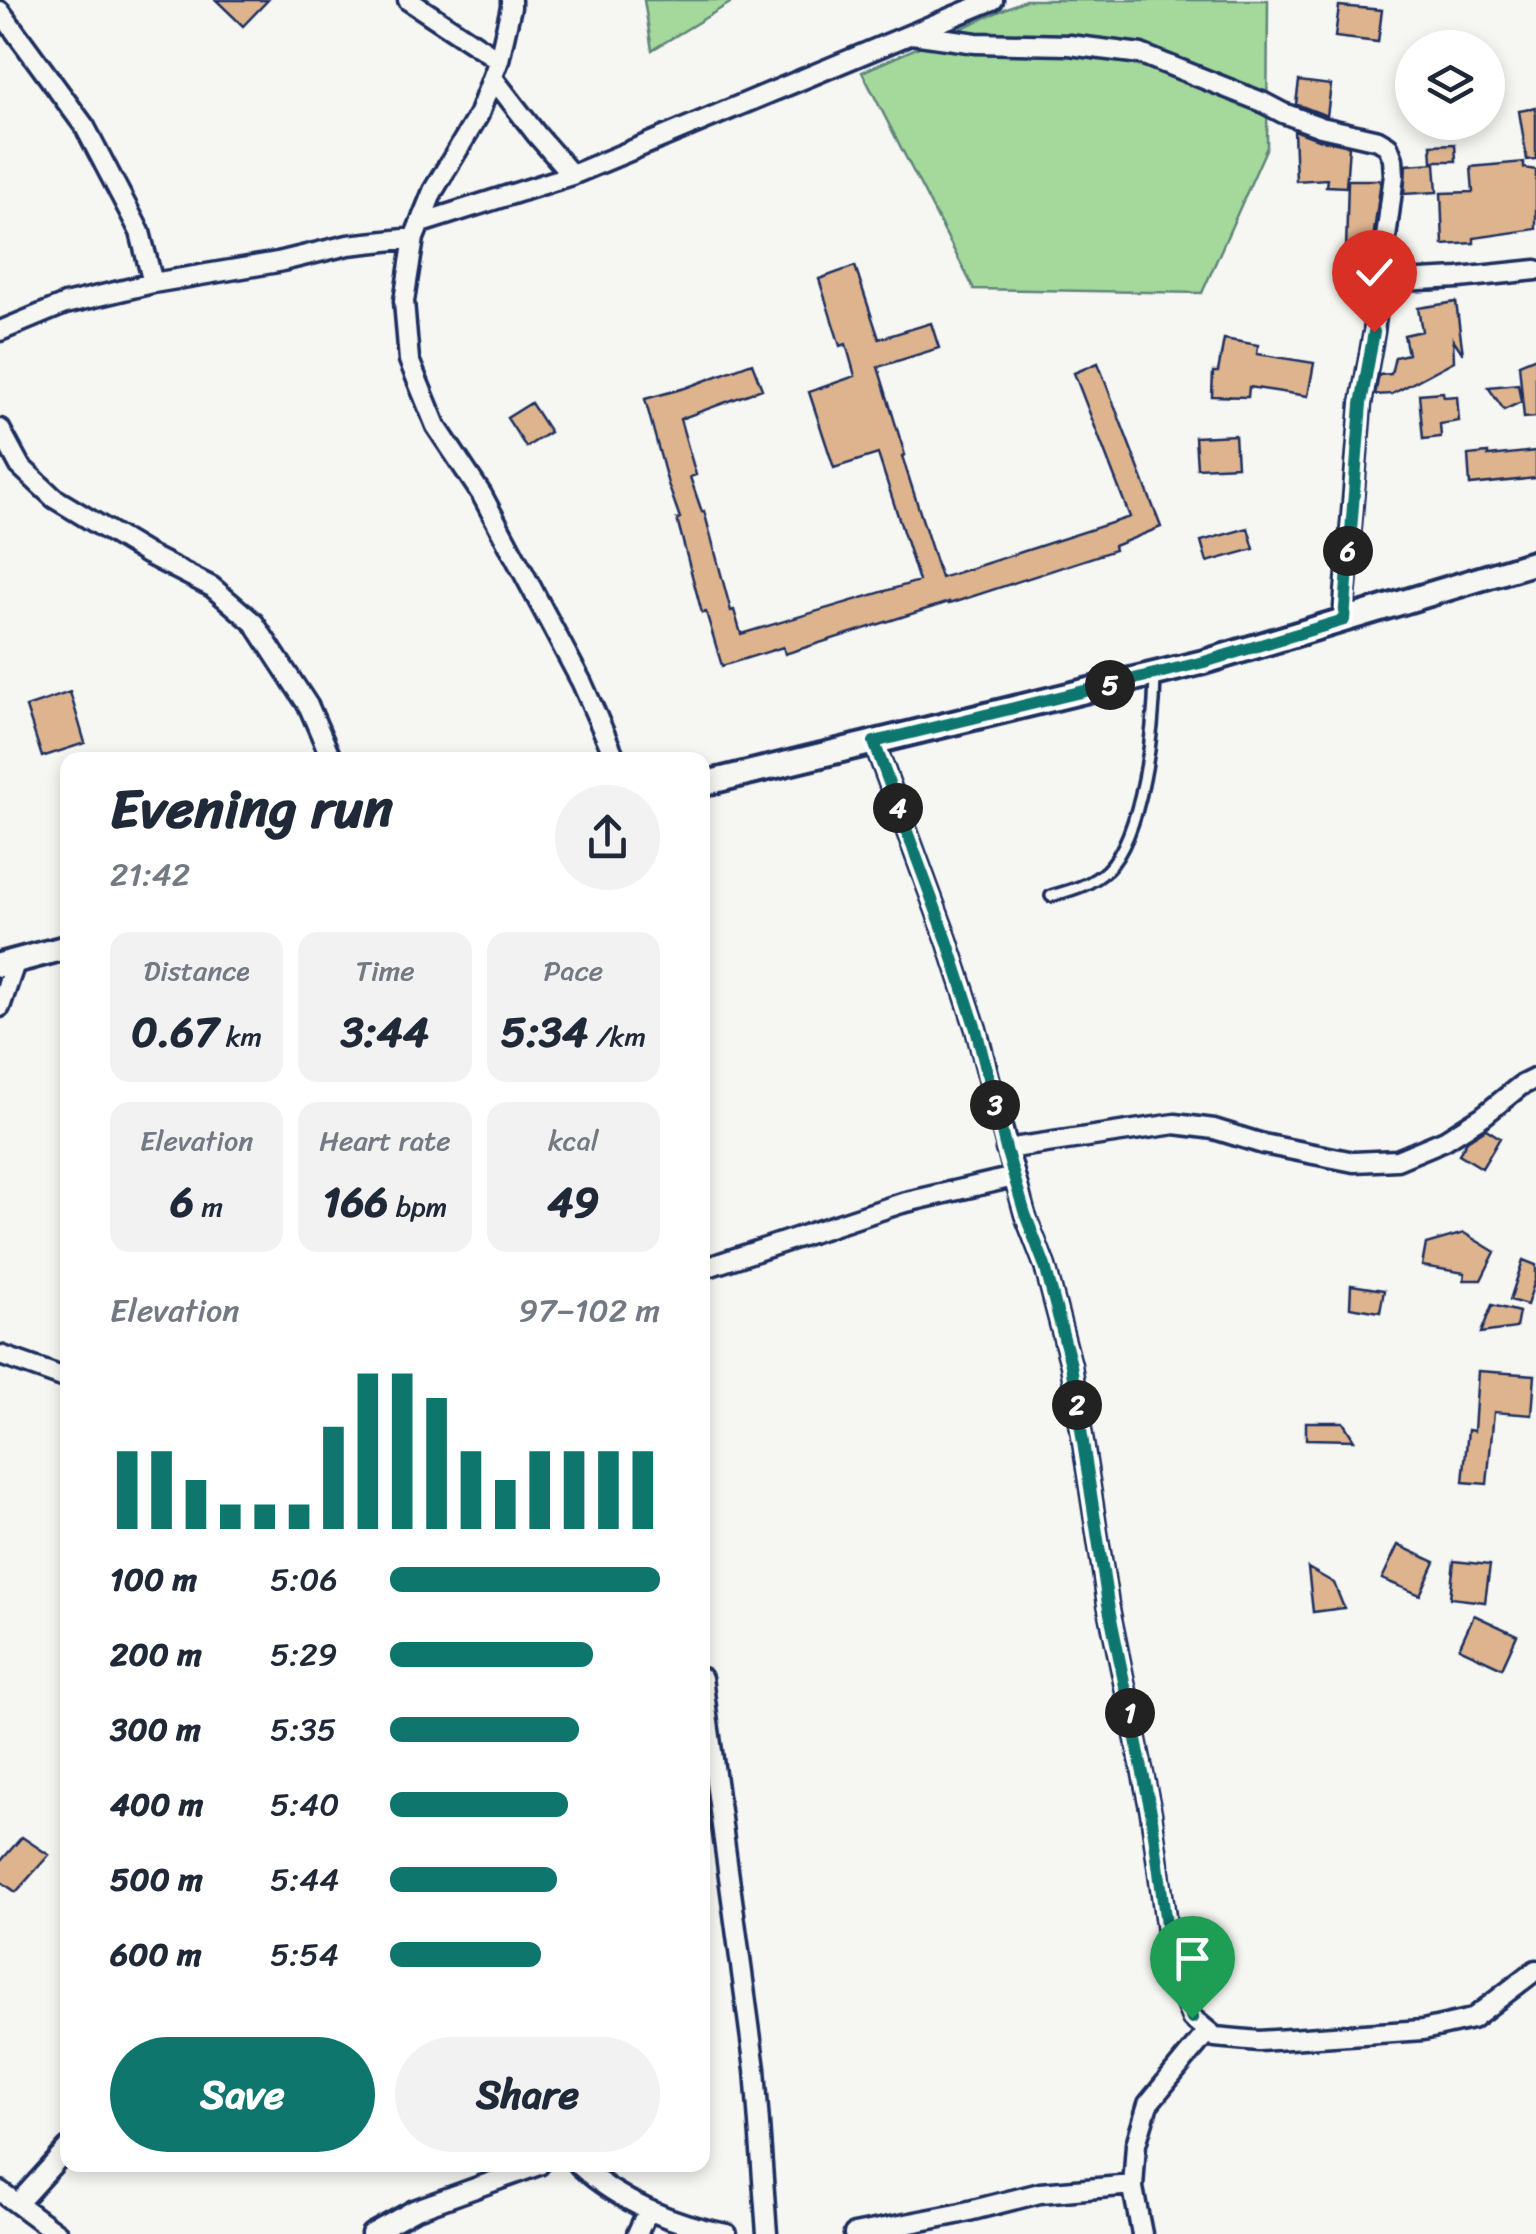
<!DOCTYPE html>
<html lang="en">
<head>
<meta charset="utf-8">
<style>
	body { margin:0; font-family:Sriracha,sans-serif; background:#f2f2f3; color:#1f2937; height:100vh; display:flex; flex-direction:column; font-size:38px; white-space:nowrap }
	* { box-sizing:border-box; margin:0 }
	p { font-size:32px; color:#747a83 }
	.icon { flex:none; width:55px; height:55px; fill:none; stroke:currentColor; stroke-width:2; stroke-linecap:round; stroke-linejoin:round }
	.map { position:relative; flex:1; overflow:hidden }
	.panel { position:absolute; left:60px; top:752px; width:650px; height:1420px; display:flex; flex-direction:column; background:#fff; border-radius:20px; box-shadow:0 5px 15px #0003 }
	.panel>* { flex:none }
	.controls { position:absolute; left:1395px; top:30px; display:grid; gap:20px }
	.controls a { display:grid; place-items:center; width:110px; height:110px; border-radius:50%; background:#fff; box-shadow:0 5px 15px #0003; font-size:50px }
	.pin { position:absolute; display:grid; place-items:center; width:85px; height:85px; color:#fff; margin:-102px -42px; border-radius:50% 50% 50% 0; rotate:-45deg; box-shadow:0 0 10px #0007 }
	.pin .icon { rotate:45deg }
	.km { position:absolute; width:50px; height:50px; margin:-25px; border-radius:50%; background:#222; color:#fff; font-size:28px; line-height:50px; text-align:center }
	.round { display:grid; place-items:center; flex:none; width:105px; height:105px; border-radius:52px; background:#f2f2f3 }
	.headline { display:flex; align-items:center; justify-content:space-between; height:170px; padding:0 50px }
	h1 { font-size:55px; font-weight:700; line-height:75px }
	.figures { display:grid; grid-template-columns:repeat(3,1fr); gap:15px; height:170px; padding:10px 50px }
	.figures div { display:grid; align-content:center; border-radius:20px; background:#f2f2f3; text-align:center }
	.figures b { font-size:42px; font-weight:700 }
	.figures small { font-size:28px; font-weight:400 }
	.figures p { font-size:28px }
	.chart { height:280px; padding:20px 50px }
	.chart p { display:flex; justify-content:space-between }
	.chart svg { width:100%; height:180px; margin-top:10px; stroke:#0f766e; stroke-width:6 }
	.button { display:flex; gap:20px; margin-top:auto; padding:20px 50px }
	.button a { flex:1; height:115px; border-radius:60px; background:#0f766e; color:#fff; font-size:40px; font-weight:700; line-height:115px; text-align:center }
	.button a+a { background:#f2f2f3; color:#1f2937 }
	ul { padding:0 50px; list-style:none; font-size:32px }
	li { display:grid; grid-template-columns:160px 120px 1fr; align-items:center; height:75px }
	li i { height:25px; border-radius:12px; background:#0f766e }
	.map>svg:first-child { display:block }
	.green { fill:#a4d99b; stroke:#60847c; stroke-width:2.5 }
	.building { fill:#deb48e; stroke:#1b2f5e; stroke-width:2.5 }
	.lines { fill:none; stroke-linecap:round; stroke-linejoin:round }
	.service-casing { stroke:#1b2f5e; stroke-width:16 }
	.minor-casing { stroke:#1b2f5e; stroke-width:25 }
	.secondary-casing { stroke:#1b2f5e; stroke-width:30 }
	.service { stroke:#f6f6f2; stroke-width:9 }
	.minor { stroke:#f6f6f2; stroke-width:18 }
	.secondary { stroke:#f6f6f2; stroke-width:22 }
	.route-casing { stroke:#fff; stroke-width:20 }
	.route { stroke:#0f766e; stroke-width:12 }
</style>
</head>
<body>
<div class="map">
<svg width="1536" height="2234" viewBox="0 0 1536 2234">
	<rect width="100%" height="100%" fill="#f6f6f2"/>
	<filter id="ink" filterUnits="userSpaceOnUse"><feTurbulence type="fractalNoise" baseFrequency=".01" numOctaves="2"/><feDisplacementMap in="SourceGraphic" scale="20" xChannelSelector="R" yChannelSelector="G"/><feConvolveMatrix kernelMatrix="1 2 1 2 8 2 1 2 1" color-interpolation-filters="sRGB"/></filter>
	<g filter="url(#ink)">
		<!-- green -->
		<path class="green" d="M644 0H735L652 50Z
			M1025 0H1268L1267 147 1202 293 974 289 862 72Z"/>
		<!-- building -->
		<path class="building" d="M216 0H268L243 26Z
			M1339 6 1382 10 1378 42 1335 37Z
			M1299 81 1331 85 1327 116 1296 104Z
			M1536 108V159L1527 160 1519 111Z
			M1294 130 1318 139 1349 146 1346 187 1326 186 1327 179 1296 181Z
			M1455 144 1456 161H1432L1431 145Z
			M1524 162V168L1536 170V229L1474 238V243L1443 245 1441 193 1473 192 1471 167Z
			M1435 163 1437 192 1404 194 1406 165Z
			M1348 180H1381L1372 247 1346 251Z
			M855 266 879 339 931 323 939 348 878 367 905 455 902 456 941 578 1130 517 1074 373 1098 363 1161 527 1114 546 1115 550 949 604V602L785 654 783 647 722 666 706 612 702 613 677 519 680 518 668 484 645 399 685 388 752 363 762 389 680 419 696 475 690 477 702 512 704 511 731 611 734 610 741 634 919 581 878 454 834 468 809 392 855 376 846 344 840 346 819 279Z
			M1456 302 1463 354 1453 339 1454 361 1392 394 1375 395 1379 375 1391 374 1395 357 1408 354 1404 335 1422 331 1418 308Z
			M1224 339 1258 345 1257 354 1314 363 1308 396 1249 387 1248 397 1212 396 1213 372H1218Z
			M1536 357V417L1524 418 1519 364Z
			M1518 384 1521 402 1504 410 1488 387Z
			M1443 392 1444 397 1457 396 1459 421 1440 424 1441 437 1423 439 1419 394Z
			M531 403 550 432 526 447 507 418Z
			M1235 435 1237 466 1197 468 1195 437Z
			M1536 451V478L1470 485 1468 455 1488 453V456Z
			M1248 528 1254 549 1207 562 1201 541Z
			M70 692 85 743 42 757 26 707Z
			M1486 1129 1500 1138 1482 1168 1459 1154 1467 1141Z
			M1464 1233 1495 1252 1481 1280H1464L1465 1273 1422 1266 1426 1244Z
			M1523 1260 1536 1265V1278L1527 1305 1510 1300Z
			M1351 1285 1384 1290 1380 1312 1350 1307Z
			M1492 1305 1519 1312 1516 1328 1481 1333Z
			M1478 1371 1535 1375 1532 1415 1494 1412 1487 1484 1463 1482 1468 1430 1474 1431Z
			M1306 1422H1343L1354 1440 1306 1439Z
			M1398 1545 1435 1562 1420 1595 1382 1579Z
			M1454 1561 1490 1565 1485 1602 1450 1598Z
			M1308 1568 1334 1583 1344 1608 1313 1612Z
			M1474 1615 1517 1635 1502 1668 1459 1648Z
			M22 1837 49 1855 16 1892 0 1881V1862Z"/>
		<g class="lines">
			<defs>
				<path id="service" d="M1051 896C1072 890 1091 885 1107 870 1143 834 1154 727 1155 677"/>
				<path id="minor" d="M408 0 499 60
					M511 0V7L499 60 478 116 433 191 414 238 404 301 409 360 436 426 482 495 582 683 616 760
					M0 11 85 127 140 232 153 283
					M912 34 976 43 1069 45 1141 54 1262 102 1283 113 1321 127 1378 140 1388 146 1393 159 1394 175 1374 332 1361 404 1343 620
					M493 78 537 135 572 175
					M421 223 572 175 993 0
					M1381 282 1459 278 1536 270
					M0 331 65 304 153 283 278 262 348 245 414 238
					M0 429 20 466 54 498 147 554 212 587 254 623 309 707 332 760
					M874 742 947 940 976 1029 1025 1215 1045 1266 1071 1365 1108 1604 1151 1813 1172 1969 1192 2018 1215 2037 1259 2041 1423 2030 1472 2019 1536 1970
					M0 1007 16 960
					M1006 1149 1175 1124 1214 1129 1263 1144 1354 1162 1397 1160 1445 1140 1483 1116 1520 1086 1536 1078
					M702 1269 902 1203 1014 1177
					M0 1355 68 1379
					M702 1678 755 2069 767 2234
					M579 2165C619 2202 675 2225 727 2234
					M0 2191 58 2234
					M18 2203 68 2148
					M371 2234 414 2210 539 2165
					M637 2234 648 2210
					M854 2234 957 2214 1040 2193 1133 2185
					M1142 2234 1133 2188 1136 2144 1148 2104 1208 2031"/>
				<path id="secondary" d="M702 784 1204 662 1536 562
					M0 965 68 947"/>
			</defs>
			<!-- service casing -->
			<use href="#service" class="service-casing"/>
			<!-- minor casing -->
			<use href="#minor" class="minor-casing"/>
			<!-- secondary casing -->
			<use href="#secondary" class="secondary-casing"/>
			<!-- service -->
			<use href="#service" class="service"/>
			<!-- minor -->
			<use href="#minor" class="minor"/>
			<!-- secondary -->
			<use href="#secondary" class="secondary"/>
		</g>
	</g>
	<g class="lines" filter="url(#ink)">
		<defs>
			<path id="route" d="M1192 2018 1172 1969 1151 1812 1108 1604 1071 1365 1045 1266 1025 1214 1006 1149 976 1029 947 940 874 742 1204 662 1344 620 1361 404 1374 332"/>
		</defs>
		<!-- route casing -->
		<use href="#route" class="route-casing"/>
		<!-- route -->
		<use href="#route" class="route"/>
	</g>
</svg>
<div class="controls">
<a><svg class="icon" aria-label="layers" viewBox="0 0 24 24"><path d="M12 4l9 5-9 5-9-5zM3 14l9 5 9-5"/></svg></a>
</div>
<div class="pin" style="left:1192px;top:2018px;background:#1e9e55"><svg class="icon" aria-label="arrive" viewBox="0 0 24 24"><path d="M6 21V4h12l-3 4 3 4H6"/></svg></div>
<div class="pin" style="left:1374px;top:332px;background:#d93025"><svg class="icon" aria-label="check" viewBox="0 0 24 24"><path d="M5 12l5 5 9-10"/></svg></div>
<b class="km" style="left:1130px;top:1713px">1</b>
<b class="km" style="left:1077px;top:1405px">2</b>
<b class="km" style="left:995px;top:1105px">3</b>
<b class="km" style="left:898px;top:808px">4</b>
<b class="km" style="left:1110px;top:685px">5</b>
<b class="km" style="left:1348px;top:551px">6</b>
<section class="panel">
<div class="headline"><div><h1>Evening run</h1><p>21:42</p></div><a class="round"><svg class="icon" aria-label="share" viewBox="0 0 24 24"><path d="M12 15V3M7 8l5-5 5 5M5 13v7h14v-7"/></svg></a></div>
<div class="figures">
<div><p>Distance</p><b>0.67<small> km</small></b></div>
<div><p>Time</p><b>3:44</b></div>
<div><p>Pace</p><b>5:34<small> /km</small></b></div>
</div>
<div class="figures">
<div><p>Elevation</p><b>6<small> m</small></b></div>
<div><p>Heart rate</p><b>166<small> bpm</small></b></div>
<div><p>kcal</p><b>49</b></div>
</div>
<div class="chart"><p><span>Elevation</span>97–102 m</p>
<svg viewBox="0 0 160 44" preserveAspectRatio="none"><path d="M5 44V25M15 44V25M25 44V32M35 44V38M45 44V38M55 44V38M65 44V19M75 44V6M85 44V6M95 44V12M105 44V25M115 44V32M125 44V25M135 44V25M145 44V25M155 44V25"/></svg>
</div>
<ul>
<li><b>100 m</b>5:06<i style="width:100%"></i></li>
<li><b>200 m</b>5:29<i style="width:75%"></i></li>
<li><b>300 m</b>5:35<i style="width:70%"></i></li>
<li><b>400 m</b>5:40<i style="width:66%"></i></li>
<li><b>500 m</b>5:44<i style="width:62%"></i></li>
<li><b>600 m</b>5:54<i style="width:56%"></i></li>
</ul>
<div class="button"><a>Save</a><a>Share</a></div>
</section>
</div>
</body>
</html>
